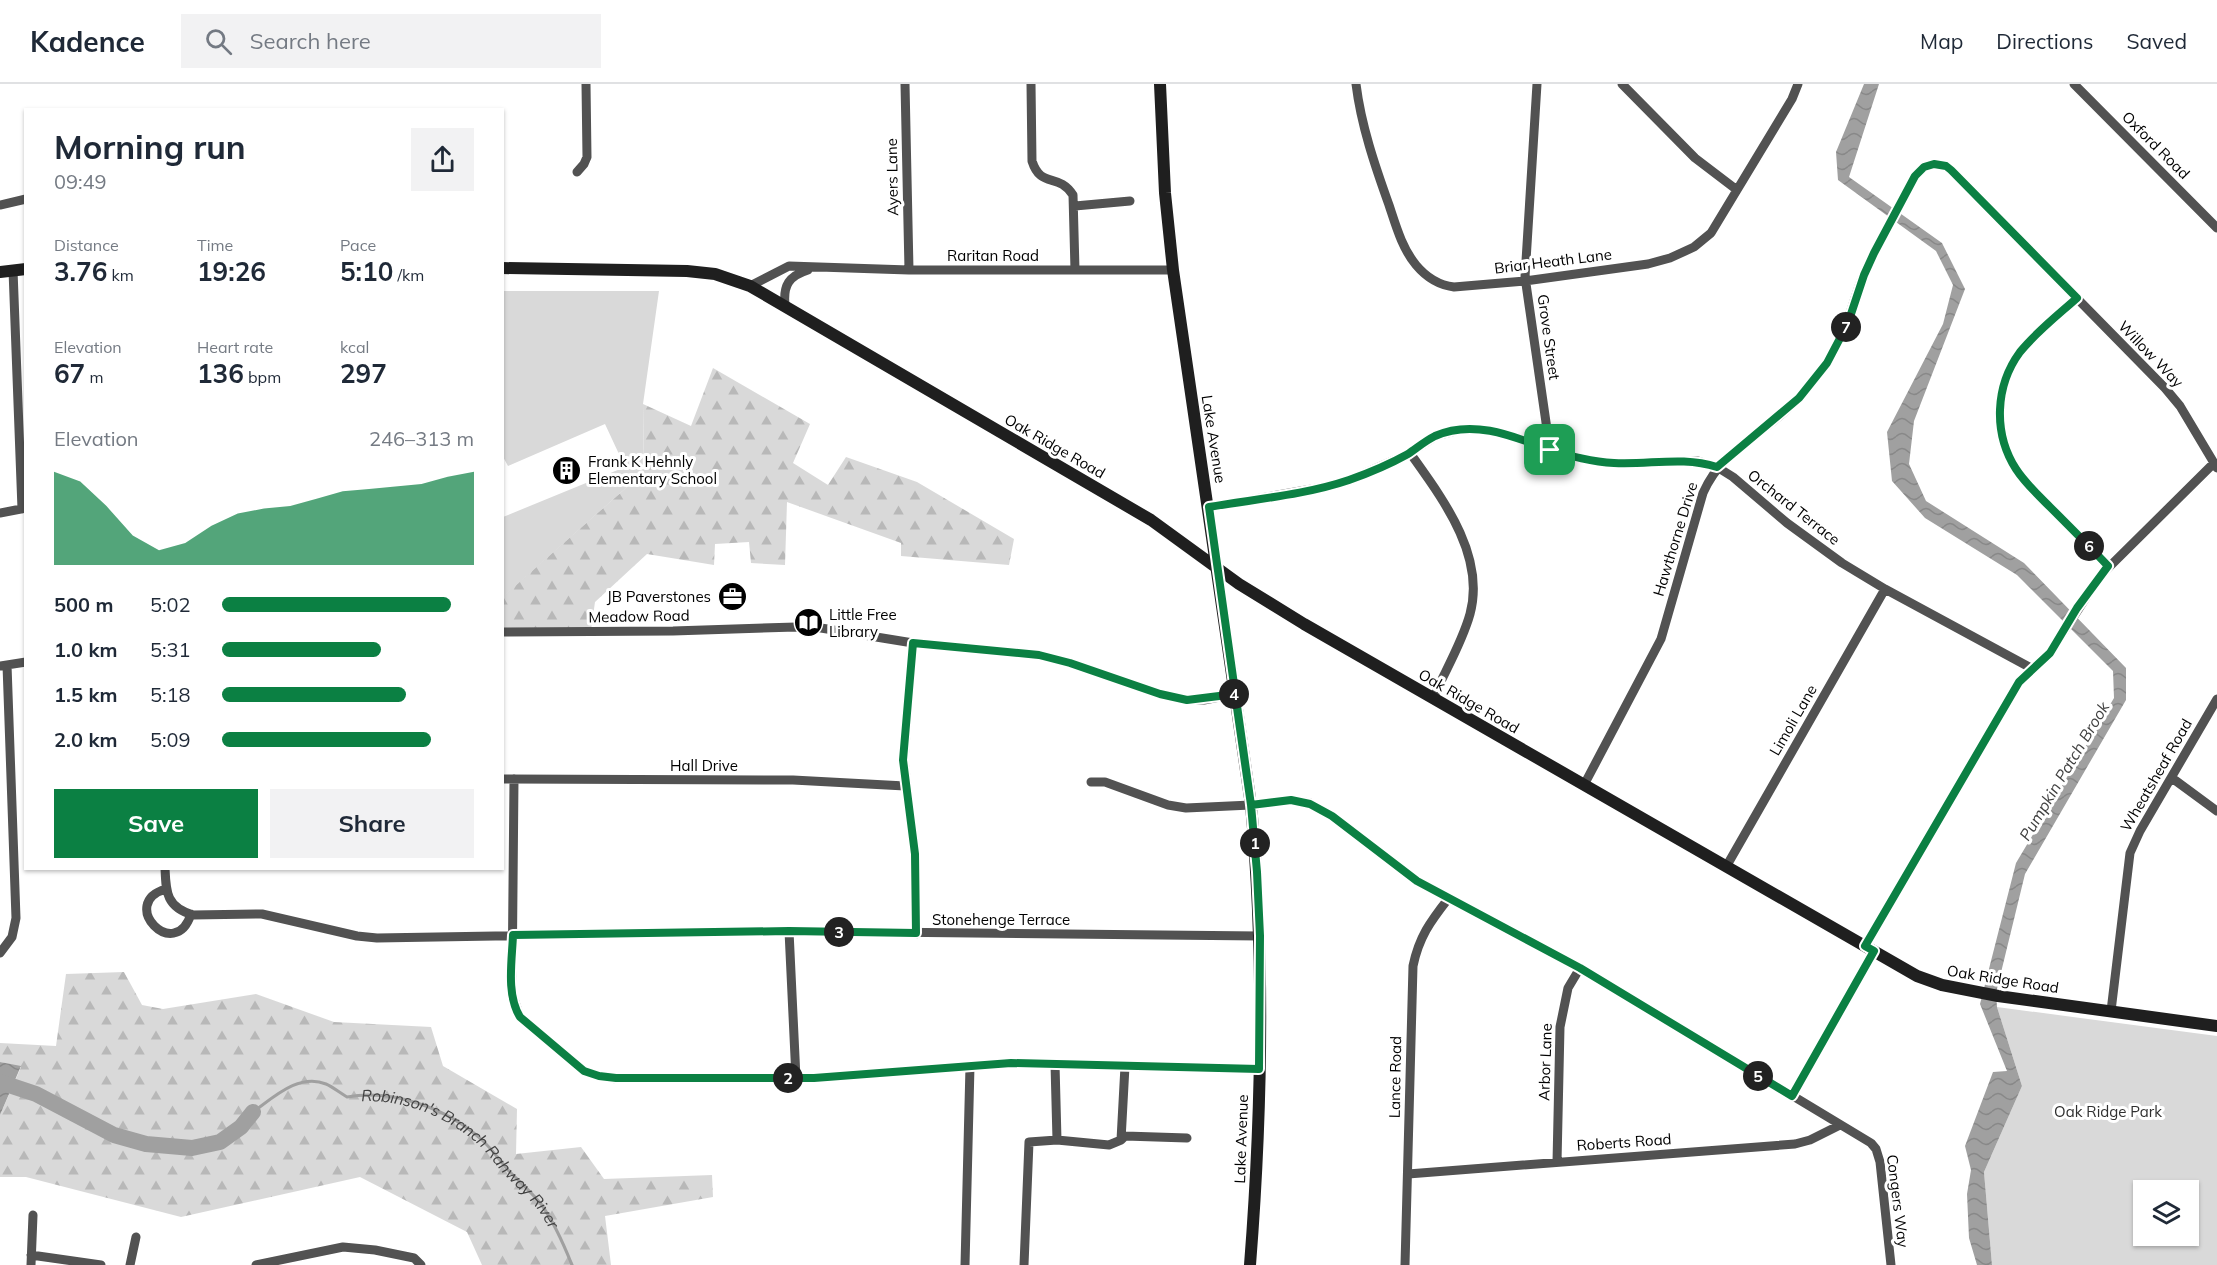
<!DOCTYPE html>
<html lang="en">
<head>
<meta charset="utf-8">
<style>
	body { margin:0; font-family:Mulish,sans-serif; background:#f2f2f3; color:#1f2937; height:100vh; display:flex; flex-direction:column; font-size:22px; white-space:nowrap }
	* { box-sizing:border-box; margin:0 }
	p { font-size:20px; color:#747a83 }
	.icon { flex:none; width:33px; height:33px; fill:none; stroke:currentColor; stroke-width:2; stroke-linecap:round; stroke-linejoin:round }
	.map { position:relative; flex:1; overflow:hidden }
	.panel { position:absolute; left:24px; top:24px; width:480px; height:762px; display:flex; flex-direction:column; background:#fff; border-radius:0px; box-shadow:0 2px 4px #0004 }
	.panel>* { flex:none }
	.tools { position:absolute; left:2133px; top:1096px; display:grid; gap:12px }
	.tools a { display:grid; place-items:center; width:66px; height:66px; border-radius:0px; background:#fff; box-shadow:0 2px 4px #0004; font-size:30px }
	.pin { position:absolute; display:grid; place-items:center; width:51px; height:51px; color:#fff; margin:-26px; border-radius:12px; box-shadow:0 3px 9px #0006 }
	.km { position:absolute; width:30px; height:30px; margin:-15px; border-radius:50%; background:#222; color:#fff; font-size:16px; line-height:30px; text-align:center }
	.round { display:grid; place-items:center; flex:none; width:63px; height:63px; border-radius:0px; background:#f2f2f3 }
	.summary { display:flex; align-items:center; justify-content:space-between; height:102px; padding:0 30px }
	h1 { font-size:33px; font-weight:700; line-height:45px }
	.stats { display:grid; grid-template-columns:repeat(3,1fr); gap:9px; height:102px; padding:6px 30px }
	.stats div { display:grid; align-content:center }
	.stats b { font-size:26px; font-weight:700 }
	.stats small { font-size:16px; font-weight:400 }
	.stats p { font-size:16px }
	.chart { height:168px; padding:12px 30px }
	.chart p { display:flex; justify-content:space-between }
	.chart svg { width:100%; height:108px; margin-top:6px; fill:#0b8043; opacity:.7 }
	.primary-button { display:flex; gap:12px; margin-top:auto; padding:12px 30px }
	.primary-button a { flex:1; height:69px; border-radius:0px; background:#0b8043; color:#fff; font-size:24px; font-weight:700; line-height:69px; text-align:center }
	.primary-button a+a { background:#f2f2f3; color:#1f2937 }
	ul { padding:0 30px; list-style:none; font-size:20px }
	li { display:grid; grid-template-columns:96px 72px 1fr; align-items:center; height:45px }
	li i { height:15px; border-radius:8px; background:#0b8043 }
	header { display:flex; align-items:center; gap:36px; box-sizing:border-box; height:84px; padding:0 30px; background:#fff; border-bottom:2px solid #e0e1e3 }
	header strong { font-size:28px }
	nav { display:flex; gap:33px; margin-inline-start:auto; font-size:21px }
	.search { width:420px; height:54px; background:#f2f2f3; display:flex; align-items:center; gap:15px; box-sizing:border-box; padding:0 21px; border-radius:0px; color:#747a83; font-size:22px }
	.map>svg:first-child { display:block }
	.forest { fill:url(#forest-firs) }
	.park { fill:#d9d9d9; fill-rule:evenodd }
	.water { fill:url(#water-waves) }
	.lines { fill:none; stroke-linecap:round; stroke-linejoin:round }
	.stream { stroke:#a0a0a0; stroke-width:3 }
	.river { stroke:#a0a0a0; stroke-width:16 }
	.street { stroke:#525252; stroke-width:9 }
	.secondary { stroke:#1f1f1f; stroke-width:12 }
	.route-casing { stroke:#fff; stroke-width:12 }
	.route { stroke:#0b8043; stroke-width:8 }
	.labels { text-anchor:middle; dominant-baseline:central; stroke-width:6; stroke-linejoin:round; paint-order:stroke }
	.street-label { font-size:15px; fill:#000; stroke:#fff }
	.poi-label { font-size:15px; fill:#000; stroke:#fff; text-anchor:start }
	.park-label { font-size:15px; fill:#303030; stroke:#fff }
	.water-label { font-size:16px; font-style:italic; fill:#414141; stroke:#fff }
</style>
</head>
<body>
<header>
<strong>Kadence</strong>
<div class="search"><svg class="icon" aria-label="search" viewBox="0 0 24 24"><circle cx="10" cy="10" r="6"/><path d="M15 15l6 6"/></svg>Search here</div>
<nav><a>Map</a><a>Directions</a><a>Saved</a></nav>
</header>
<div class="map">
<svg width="2217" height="1181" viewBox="0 0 2217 1181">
	<defs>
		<pattern id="forest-firs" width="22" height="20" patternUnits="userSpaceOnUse" patternTransform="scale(1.5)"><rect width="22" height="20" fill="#d9d9d9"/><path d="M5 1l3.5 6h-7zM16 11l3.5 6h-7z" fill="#b8b8b8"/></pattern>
		<pattern id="water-waves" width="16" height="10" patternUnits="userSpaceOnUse" patternTransform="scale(1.5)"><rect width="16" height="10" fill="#a0a0a0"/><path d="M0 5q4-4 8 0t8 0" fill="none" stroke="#888"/></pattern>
	</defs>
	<rect width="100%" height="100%" fill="#fff"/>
	<!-- forest -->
	<path class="forest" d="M713 284 810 340 793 379 828 401 846 373 917 398 1014 455 1009 481 901 472V459L787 418 785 481 751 479 749 458 715 460 714 481 647 470 595 518 591 546 503 547 502 513 644 388 643 320 691 342Z
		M124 888 142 921 163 925 256 910 334 938 431 943 443 982 517 1025 516 1070 581 1063 604 1095 712 1091 713 1113 605 1132 611 1181H482L467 1148 360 1093 181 1133 26 1093H0V1031L21 983 0 978V959L56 962 66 890Z"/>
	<!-- park -->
	<path class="park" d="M503 207H659L643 320 644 388 503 513V433L625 383 605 340 508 382 502 371Z
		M1997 923 2217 952V1181H1992L1984 1088 2022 1002ZM2144 1107H2188V1152H2144Z"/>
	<!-- water -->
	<path class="water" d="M1864 0H1879L1849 93 1942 159 1965 205 1914 337 1909 380 1926 417 2024 479 2126 584V616L2025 790 1996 909 1997 923 2022 1002 1984 1088 1992 1181H1977L1969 1154 1967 1110 1971 1086 1965 1062 1993 988 2007 987 1980 920 2016 779 2114 614 2113 587 2017 491 1925 434 1892 397 1887 348 1943 240 1953 201 1936 167 1838 96 1836 68Z
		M0 978 21 982 0 1031Z"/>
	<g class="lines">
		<!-- stream -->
		<path class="stream" id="s1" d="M253 1028C274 1013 299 989 326 1000 333 1003 340 1009 347 1013 393 1005 447 1024 482 1056 492 1065 500 1077 509 1087 520 1098 531 1108 541 1120 554 1138 564 1161 572 1181"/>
		<!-- river -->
		<path class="river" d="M0 998 36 1010 114 1051 146 1060 192 1064 220 1058 241 1043 253 1028"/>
		<!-- street -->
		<path class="street" d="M905 0 909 186
			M1031 0 1032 77C1041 105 1058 88 1073 111L1075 186
			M1356 0C1361 41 1375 82 1389 121 1396 142 1402 164 1416 181 1426 193 1438 201 1454 203L1525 197 1648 180 1670 174 1694 163 1711 149 1792 15 1798 0
			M1537 0 1525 193 1550 366
			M1622 0 1695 74 1737 106
			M2074 0 2217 144
			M577 88 584 80 587 73 586 0
			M0 121 26 115
			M1075 122 1130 117
			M13 186 22 425
			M750 202 789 182 909 186H1173
			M2077 214C2058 231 2036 247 2021 267 1994 302 1993 350 2017 387 2026 401 2039 412 2051 423 2070 443 2089 462 2108 482
			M785 221C783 201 789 192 808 186
			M1410 369C1442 414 1486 471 1470 530 1462 559 1445 587 1433 614
			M1209 423 1323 403 1349 396 1410 369 1436 352 1464 345 1493 347 1582 375 1615 379 1698 377 1717 383 1733 393 1787 439 1842 479 1885 505 2031 584
			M0 429 26 424
			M502 548 673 547 796 543 821 544 913 559 1039 571 1069 579 1160 610 1187 616H1204L1235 610
			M913 559 904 676 915 770 916 850
			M0 582 26 578
			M2172 694 2217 727
			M502 695 793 696 905 702
			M514 695 512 909 520 933 584 987 599 992 616 995 815 994 1011 979 1259 985
			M1091 698H1105L1168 721 1186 724 1251 721 1291 716 1310 719 1332 732 1417 797 1580 884 1871 1059 1876 1065 1880 1078 1891 1181
			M1584 701 1661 555 1703 409C1721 369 1751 357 1783 329 1799 315 1812 299 1825 281 1846 253 1851 221 1864 189 1878 156 1899 125 1915 92 1925 80 1938 76 1951 86L2165 304 2180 322 2217 384
			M1726 783 1885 505
			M165 784C166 808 166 823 193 831L262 830 357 852 377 854 789 847 1260 852
			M166 805C117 819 175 880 191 830
			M789 847 796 994
			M1865 862 2019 598 2050 569 2100 492 2213 380
			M0 869 12 853 16 834 7 581
			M2111 927 2130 769 2140 747 2217 615
			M1055 980 1057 1056
			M1792 1012 1874 867
			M1121 1056 1125 982
			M1557 1078 1560 943 1568 904 1580 884
			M1408 1090 1795 1060 1810 1056 1840 1041
			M31 1171 101 1181
			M31 1181 33 1131
			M130 1181 136 1153
			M256 1181 343 1163 375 1166 414 1174 421 1181
			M965 1181 970 982
			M1024 1181 1029 1058 1057 1056 1109 1061 1121 1056 1125 1052 1187 1054
			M1405 1181 1413 882C1419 853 1430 838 1448 815"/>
		<!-- secondary -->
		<path class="secondary" d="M1160 0 1165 109 1173 186 1251 721C1265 873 1262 1028 1250 1181
			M502 184 687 187 715 190 750 202 1151 436 1239 500 1304 540 1917 892 1942 901 1998 912 2217 942
			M0 188 26 185"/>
	</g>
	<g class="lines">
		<defs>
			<path id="route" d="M1550 366C1513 352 1473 335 1435 352 1425 357 1417 364 1408 370 1390 380 1369 389 1349 396 1305 411 1255 415 1209 423L1251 721 1257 788 1260 852 1259 985 1011 979 814 994H616L599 992 584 987 520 933C506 910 512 877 513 851L789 847 916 849 915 770 903 676 913 559 1039 571 1070 579 1160 610 1187 616 1235 610 1251 721 1291 716 1310 720 1332 732 1417 797 1580 884 1792 1012 1874 867 1865 862 2019 598 2050 569 2077 524 2108 482C2089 462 2069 442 2050 423 2038 411 2025 399 2016 385 1993 349 1995 302 2020 268 2036 248 2058 231 2077 214L1951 86 1946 82 1934 80 1924 83 1915 92 1874 169 1864 191 1848 239 1827 279 1799 314 1717 383C1682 372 1650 381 1614 379 1592 378 1571 372 1550 366"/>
		</defs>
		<!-- route casing -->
		<use href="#route" class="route-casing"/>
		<!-- route -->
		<use href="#route" class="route"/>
	</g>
	<!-- icons -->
	<defs>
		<symbol id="building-disc" viewBox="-11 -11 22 22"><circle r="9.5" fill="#000" stroke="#fff"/><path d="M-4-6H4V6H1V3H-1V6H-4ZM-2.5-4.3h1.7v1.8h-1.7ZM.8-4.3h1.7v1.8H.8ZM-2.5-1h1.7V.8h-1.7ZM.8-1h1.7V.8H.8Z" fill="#fff"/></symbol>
		<symbol id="office-disc" viewBox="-11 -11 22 22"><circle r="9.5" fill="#000" stroke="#fff"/><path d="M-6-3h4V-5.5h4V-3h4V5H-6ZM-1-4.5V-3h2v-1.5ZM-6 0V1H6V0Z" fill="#fff"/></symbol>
		<symbol id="library-disc" viewBox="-11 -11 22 22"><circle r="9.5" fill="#000" stroke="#fff"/><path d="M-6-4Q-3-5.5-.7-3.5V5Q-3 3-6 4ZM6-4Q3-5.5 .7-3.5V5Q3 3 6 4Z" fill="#fff"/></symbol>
	</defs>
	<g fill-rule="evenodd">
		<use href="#building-disc" x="550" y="370" width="33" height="33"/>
		<use href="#office-disc" x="716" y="496" width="33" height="33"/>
		<use href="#library-disc" x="792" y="522" width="33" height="33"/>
	</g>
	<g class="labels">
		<!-- street labels -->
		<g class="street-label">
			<text transform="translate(2156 61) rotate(45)">Oxford Road</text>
			<text transform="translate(892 93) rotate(-91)">Ayers Lane</text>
			<text x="993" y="171">Raritan Road</text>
			<text transform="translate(1553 177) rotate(-7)">Briar Heath Lane</text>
			<text transform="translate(1549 253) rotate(82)">Grove Street</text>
			<text transform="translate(2151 270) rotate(46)">Willow Way</text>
			<text transform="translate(1214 355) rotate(81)">Lake Avenue</text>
			<text transform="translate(1055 362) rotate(30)">Oak Ridge Road</text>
			<text transform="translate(1794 423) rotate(38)">Orchard Terrace</text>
			<text transform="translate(1675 455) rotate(-73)">Hawthorne Drive</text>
			<text transform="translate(639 532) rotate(-1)">Meadow Road</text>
			<text transform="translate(1469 617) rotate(30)">Oak Ridge Road</text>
			<text transform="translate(1793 636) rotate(-60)">Limoli Lane</text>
			<text x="704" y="681">Hall Drive</text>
			<text transform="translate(2156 691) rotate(-60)">Wheatsheaf Road</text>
			<text x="1001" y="835">Stonehenge Terrace</text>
			<text transform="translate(2003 895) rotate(9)">Oak Ridge Road</text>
			<text transform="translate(1545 978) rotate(-88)">Arbor Lane</text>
			<text transform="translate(1395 993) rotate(-89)">Lance Road</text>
			<text transform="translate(1241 1055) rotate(-88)">Lake Avenue</text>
			<text transform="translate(1624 1058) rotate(-4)">Roberts Road</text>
			<text transform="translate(1898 1117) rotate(83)">Congers Way</text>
		</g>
		<!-- poi labels -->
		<g class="poi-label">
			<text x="588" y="377">Frank K Hehnly<tspan x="588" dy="17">Elementary School</tspan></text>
			<text x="711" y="512" text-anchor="end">JB Paverstones</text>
			<text x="829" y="530">Little Free<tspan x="829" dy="17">Library</tspan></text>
		</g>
		<!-- park labels -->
		<g class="park-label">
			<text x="2108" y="1027">Oak Ridge Park</text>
		</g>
		<!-- water labels -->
		<g class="water-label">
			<text transform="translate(2064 687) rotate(-59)">Pumpkin Patch Brook</text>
			<text stroke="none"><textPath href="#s1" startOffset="244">Robinson's Branch Rahway River</textPath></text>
		</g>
	</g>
</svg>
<div class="tools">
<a><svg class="icon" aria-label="layers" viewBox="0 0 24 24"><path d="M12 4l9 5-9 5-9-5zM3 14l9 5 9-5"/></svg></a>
</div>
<div class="pin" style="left:1550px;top:366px;background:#1e9e55"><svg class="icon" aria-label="arrive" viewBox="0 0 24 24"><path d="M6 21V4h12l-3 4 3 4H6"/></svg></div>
<b class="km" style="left:1255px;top:759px">1</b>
<b class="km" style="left:788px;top:994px">2</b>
<b class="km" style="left:839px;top:848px">3</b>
<b class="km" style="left:1234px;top:610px">4</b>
<b class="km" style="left:1758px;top:992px">5</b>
<b class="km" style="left:2089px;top:462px">6</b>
<b class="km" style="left:1846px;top:243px">7</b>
<section class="panel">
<div class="summary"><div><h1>Morning run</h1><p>09:49</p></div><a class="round"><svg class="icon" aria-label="share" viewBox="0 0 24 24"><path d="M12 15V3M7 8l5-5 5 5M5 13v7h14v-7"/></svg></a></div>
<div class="stats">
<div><p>Distance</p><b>3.76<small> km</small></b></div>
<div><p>Time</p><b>19:26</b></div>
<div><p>Pace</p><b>5:10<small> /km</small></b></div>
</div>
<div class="stats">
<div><p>Elevation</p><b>67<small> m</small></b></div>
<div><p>Heart rate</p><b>136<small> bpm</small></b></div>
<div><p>kcal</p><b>297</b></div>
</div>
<div class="chart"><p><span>Elevation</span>246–313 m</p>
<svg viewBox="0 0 160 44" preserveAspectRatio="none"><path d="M0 44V6L10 10L20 20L30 32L40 38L50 35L60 28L70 23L80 21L90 20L100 17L110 14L120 13L130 12L140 11L150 8L160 6V44z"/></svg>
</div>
<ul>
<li><b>500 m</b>5:02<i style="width:91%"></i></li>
<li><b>1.0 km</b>5:31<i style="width:63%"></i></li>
<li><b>1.5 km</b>5:18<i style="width:73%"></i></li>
<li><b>2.0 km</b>5:09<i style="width:83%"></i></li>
</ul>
<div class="primary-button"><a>Save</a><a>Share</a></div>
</section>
</div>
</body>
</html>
